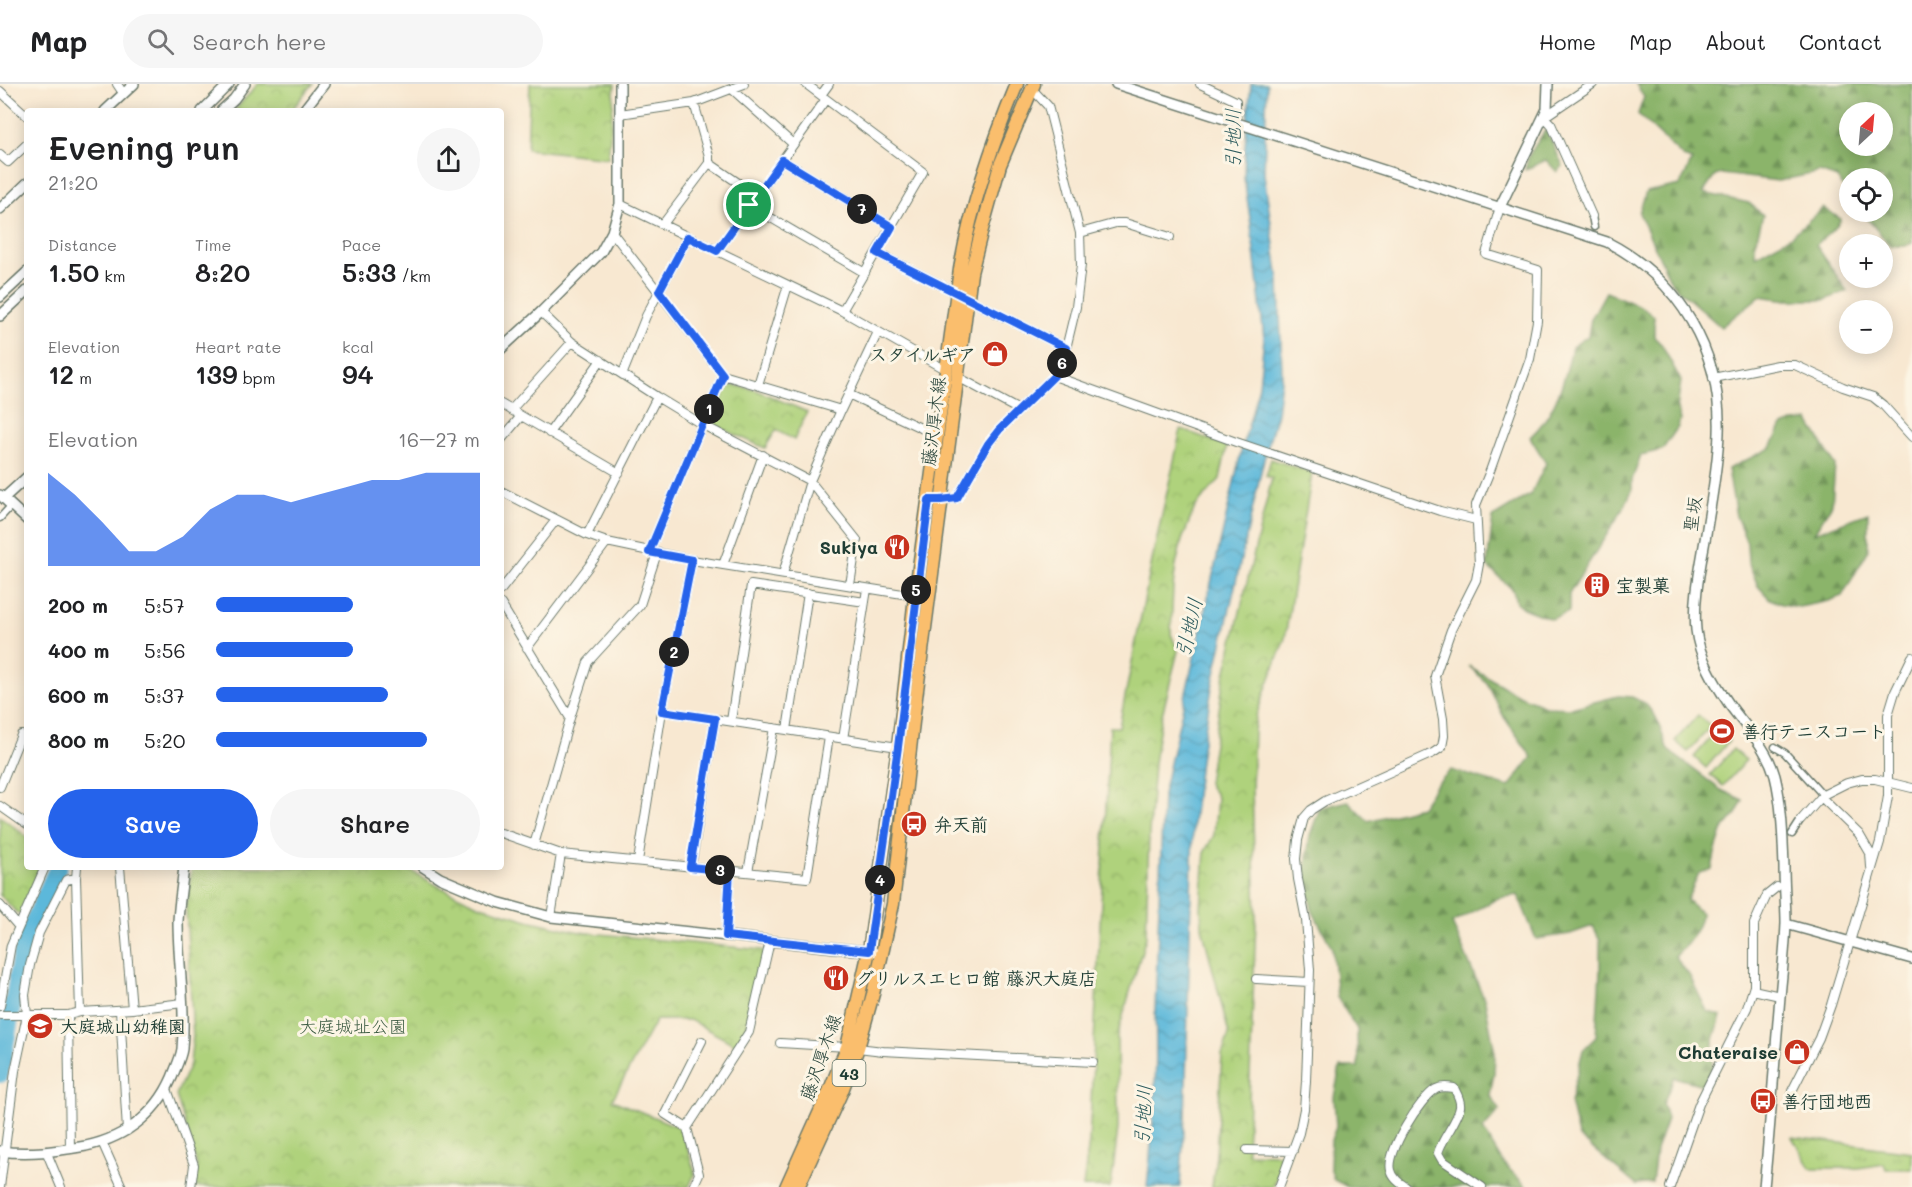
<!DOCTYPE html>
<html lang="en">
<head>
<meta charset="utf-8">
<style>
	body { margin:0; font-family:Mali,"Klee One",sans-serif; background:#f6f6f6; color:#202124; height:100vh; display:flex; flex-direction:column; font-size:22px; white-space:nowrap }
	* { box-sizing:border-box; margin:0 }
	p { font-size:20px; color:#757577 }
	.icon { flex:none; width:33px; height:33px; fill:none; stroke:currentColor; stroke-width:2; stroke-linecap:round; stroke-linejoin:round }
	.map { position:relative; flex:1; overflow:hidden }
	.sheet { position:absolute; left:24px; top:24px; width:480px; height:762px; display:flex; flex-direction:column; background:#fff; border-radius:6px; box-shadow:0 3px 15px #0003 }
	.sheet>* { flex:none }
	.needle { width:39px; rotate:26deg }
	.controls { position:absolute; left:1839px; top:18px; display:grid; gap:12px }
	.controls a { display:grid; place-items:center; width:54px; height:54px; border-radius:50%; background:#fff; box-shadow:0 3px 15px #0003; font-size:30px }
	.pin { position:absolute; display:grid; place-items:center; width:51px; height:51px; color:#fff; margin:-26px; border:3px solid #fff; border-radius:50%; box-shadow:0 2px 6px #0007 }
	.km { position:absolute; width:30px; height:30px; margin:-15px; border-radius:50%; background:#222; color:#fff; font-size:16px; line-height:30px; text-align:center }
	.round { display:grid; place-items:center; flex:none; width:63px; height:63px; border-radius:32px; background:#f6f6f6 }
	.summary { display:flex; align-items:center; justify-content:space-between; height:102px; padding:0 24px }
	h1 { font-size:33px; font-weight:600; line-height:45px }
	.metrics { display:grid; grid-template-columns:repeat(3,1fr); gap:9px; height:102px; padding:6px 24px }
	.metrics div { display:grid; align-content:center }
	.metrics b { font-size:26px; font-weight:600 }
	.metrics small { font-size:16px; font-weight:400 }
	.metrics p { font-size:16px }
	.chart { height:168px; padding:12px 24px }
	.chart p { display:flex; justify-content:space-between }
	.chart svg { width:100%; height:108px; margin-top:6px; fill:#2563eb; opacity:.7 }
	.button { display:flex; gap:12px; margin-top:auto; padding:12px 24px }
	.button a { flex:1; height:69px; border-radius:36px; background:#2563eb; color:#fff; font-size:24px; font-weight:600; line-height:69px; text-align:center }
	.button a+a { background:#f6f6f6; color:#202124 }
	ul { padding:0 24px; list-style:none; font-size:20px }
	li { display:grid; grid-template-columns:96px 72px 1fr; align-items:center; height:45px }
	li i { height:15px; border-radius:8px; background:#2563eb }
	header { display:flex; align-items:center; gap:36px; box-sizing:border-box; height:84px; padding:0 30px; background:#fff; border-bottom:2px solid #e0e0e0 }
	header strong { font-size:28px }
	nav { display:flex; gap:33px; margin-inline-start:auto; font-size:21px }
	.search { width:420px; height:54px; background:#f6f6f6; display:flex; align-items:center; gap:15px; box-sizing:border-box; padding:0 21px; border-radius:33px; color:#757577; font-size:22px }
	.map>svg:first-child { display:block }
	.grass { fill:url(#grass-tufts); stroke:#678858; stroke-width:1.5 }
	.forest { fill:url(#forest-firs); stroke:#557850; stroke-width:1.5; fill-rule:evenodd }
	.park { fill:url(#park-crowns); stroke:#678858; stroke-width:1.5 }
	.garden { fill:#afd27b; stroke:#678858; stroke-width:1.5 }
	.water { fill:url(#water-waves); stroke:#3d7a87; stroke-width:1.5 }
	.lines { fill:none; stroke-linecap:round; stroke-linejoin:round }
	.river { stroke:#5bb8da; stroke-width:18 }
	.pedestrian-casing { stroke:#6b796b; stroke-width:9 }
	.minor-casing { stroke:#6b796b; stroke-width:10 }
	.tertiary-casing { stroke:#6b796b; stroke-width:12 }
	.primary-casing { stroke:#6b796b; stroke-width:15 }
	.pedestrian { stroke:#fff; stroke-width:6 }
	.minor { stroke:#fff; stroke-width:8 }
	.tertiary { stroke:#fff; stroke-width:9 }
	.primary { stroke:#fabe6d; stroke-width:12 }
	.minor-bridge-casing { stroke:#6b796b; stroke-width:10; stroke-linecap:butt }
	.minor-bridge { stroke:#fff; stroke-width:8 }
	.route-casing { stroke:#fff; stroke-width:12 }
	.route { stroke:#2563eb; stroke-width:8 }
	.labels { text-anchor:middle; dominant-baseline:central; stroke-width:6; stroke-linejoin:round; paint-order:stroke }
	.shield { fill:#fcf5e5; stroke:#617469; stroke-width:1.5 }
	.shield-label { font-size:16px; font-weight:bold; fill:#1f3d34 }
	.poi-label { font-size:18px; font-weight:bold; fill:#1f3d34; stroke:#fcf5e5; text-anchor:start }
	.street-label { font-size:18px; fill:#1f3d34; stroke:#fcf5e5 }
	.park-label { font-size:18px; fill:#3c5b42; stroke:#fcf5e5 }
	.water-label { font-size:20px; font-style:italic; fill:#2e5c5e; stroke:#fcf5e5 }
</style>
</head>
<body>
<header>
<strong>Map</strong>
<div class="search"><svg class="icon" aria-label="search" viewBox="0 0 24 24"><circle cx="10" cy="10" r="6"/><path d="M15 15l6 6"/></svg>Search here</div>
<nav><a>Home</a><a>Map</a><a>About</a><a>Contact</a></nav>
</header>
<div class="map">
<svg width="1912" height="1103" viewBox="0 0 1912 1103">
	<defs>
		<pattern id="grass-tufts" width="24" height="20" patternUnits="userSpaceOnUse" patternTransform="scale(1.5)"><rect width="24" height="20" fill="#afd27b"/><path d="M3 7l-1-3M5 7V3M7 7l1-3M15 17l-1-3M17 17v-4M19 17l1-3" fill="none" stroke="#96b56b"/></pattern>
		<pattern id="forest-firs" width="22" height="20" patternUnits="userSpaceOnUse" patternTransform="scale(1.5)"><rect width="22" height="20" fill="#8bb46b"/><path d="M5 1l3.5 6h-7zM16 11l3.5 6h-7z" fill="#719459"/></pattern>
		<pattern id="park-crowns" width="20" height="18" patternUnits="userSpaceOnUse" patternTransform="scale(1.5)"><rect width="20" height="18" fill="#afd27b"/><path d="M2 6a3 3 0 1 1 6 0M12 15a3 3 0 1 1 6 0" fill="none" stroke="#96b56b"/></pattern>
		<pattern id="water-waves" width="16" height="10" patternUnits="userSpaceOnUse" patternTransform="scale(1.5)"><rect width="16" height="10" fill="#5bb8da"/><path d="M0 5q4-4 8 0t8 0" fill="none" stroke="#4b97b2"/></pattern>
	</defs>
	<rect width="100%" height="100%" fill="#fcf5e5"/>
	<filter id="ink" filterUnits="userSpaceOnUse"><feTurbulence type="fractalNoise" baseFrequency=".0167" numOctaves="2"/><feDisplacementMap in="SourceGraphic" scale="12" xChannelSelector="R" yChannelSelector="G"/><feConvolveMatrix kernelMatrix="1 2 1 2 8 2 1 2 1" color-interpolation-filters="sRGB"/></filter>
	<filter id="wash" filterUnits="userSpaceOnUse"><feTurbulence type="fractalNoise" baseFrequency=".008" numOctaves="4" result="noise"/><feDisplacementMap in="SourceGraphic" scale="24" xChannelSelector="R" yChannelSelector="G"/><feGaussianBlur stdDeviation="1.35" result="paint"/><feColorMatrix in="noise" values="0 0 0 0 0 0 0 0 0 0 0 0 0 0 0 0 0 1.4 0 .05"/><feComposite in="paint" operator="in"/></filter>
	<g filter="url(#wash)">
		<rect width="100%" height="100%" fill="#f8e8d1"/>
		<!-- grass -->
		<path class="grass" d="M1792 1053 1912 1068V1085H1886L1884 1080 1858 1084H1810Z"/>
		<!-- forest -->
		<path class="forest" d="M1636 0H1912V159L1906 162H1890L1862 128H1882V94H1850L1849 111 1837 94 1820 88 1778 97 1722 90 1715 92 1703 109 1749 119 1763 131 1755 160V172L1791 152 1823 124 1841 135 1837 142 1816 161 1847 207 1825 216H1787L1760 212 1721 243 1672 200 1639 129 1646 108 1680 101 1692 76 1683 73 1638 30 1644 13ZM1850 28H1882V62H1850Z
			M1546 45 1563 82 1557 88 1546 76 1525 86 1529 71Z
			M1606 208 1640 222 1654 232V253L1662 261 1681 297 1677 325 1680 336 1678 343 1662 366 1641 371 1632 396V406L1623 425 1569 510V528L1551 535 1523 524 1516 518 1513 506 1487 482 1493 433 1531 410 1546 379 1530 353C1555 331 1566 294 1572 263L1588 252 1591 235Z
			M1809 337 1835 381 1832 420 1814 449 1868 429V467L1842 512 1829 517 1799 523 1782 520 1770 515 1758 502 1748 477 1747 459 1736 432 1728 385 1771 364 1781 343 1793 338Z
			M1469 582 1518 611 1548 623 1571 624 1618 612 1632 613 1645 619 1656 633 1668 666 1721 706 1743 716 1736 730 1723 745 1715 769 1712 785 1699 789 1687 816 1701 829C1700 847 1686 860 1675 873L1689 891 1707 927 1721 932 1713 959 1712 985 1703 1001 1674 993 1663 1020 1667 1035 1656 1066 1652 1099 1636 1101 1578 1052 1570 1018 1583 966 1596 953 1600 888V856L1593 842 1570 850 1536 855 1518 811 1498 814 1452 839 1485 917 1495 969 1494 989 1490 1011 1500 1026 1483 1045 1503 1079 1527 1103H1348L1334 1096 1330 1083 1331 1056 1336 1043 1334 1013 1340 983H1358L1357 945 1337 913 1332 864 1312 826 1305 789 1310 751 1320 724 1348 717 1368 737 1421 723 1435 702 1451 686 1509 703 1532 673 1504 633 1487 599Z"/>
		<!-- park -->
		<path class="park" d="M258 0H312L291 27H234Z
			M530 0H615L608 74 527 65Z
			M728 300 756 306 807 328 794 356 776 346 765 364 716 342 713 336Z
			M1181 345 1227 362 1220 395 1195 423 1182 456 1176 481 1173 503 1171 550 1178 567 1161 635 1154 679 1149 750 1146 853 1117 952 1118 1044 1112 1095 1110 1103H1083L1089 1058 1110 643H1119L1154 467Z
			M1271 375 1312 389 1285 554 1261 618 1256 632 1254 647 1252 704 1256 835 1247 1069 1286 1070 1273 1103H1212L1216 1071 1222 971 1229 950 1202 843 1201 825 1205 767 1214 751 1217 714C1216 708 1210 705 1208 699L1223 599 1272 394 1266 392Z
			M0 732 27 753V783H42L22 830 17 829 0 811Z
			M192 783H404L438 802 478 821 531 837 580 848 762 866 765 869 748 940 736 961 690 936H656L612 1016 681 1044 695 1089 689 1103H194L197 1081 176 1011 190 980 193 952 186 825Z"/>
		<!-- garden -->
		<path class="garden" d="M1698 631 1711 642 1688 668 1675 657Z
			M1717 647 1729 657 1706 684 1694 673Z
			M1733 665 1746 676 1723 702 1710 691Z"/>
		<!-- water -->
		<path class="water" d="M1251 0H1267L1264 90 1279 196 1282 289 1277 329 1263 379 1212 603 1200 676 1193 739 1185 1033 1180 1103H1147C1153 1045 1158 987 1155 929L1163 710 1240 372 1259 302 1264 254 1251 141 1244 94 1245 62Z"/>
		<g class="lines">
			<!-- river -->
			<path class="river" d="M0 990 24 858 58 783"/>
		</g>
	</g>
	<g filter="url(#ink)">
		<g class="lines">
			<defs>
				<path id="pedestrian" d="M1592 132 1594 143
					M0 434 11 422
					M1775 663 1785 669 1823 711
					M1792 750 1801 736"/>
				<path id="minor" d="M117 0 123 9
					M806 0 923 88 842 227
					M1200 0 1236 17V38
					M733 6 793 60
					M0 7 27 32
					M821 11 829 0
					M620 30 694 19 744 0
					M0 71 8 78 27 60
					M782 76 892 143
					M709 79 756 111
					M620 120 842 227 946 286
					M749 121 865 189
					M1592 132 1551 40 1544 33 1593 0
					M663 140 709 79V72L694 19
					M612 148 723 291 841 326
					M1080 149 1116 139H1125L1170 153
					M717 167 826 15
					M877 169 939 200
					M992 227 1066 264
					M541 228 572 258 657 313 703 341 810 397 857 456 850 501
					M623 289 646 232 688 153
					M956 292 1019 326
					M1054 292 1236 358 1440 427 1476 436
					M1713 294 1778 281H1795L1843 303 1873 313 1883 321 1912 353
					M758 301 788 201
					M848 310 938 352
					M501 320 619 389
					M511 326 572 258
					M549 349 601 276
					M501 356 521 332
					M501 407 587 451 607 458 692 476 915 512
					M929 416H941L957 414 988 360 999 346 1054 292 1062 281 1076 223 1081 181 1080 149 1048 22 1032 5
					M587 451 657 313
					M649 468 723 291
					M723 481 763 371
					M783 490 810 397 841 326 878 248
					M501 506 556 436
					M501 520 570 634
					M527 564 607 458
					M662 627 898 663
					M731 637 751 501 865 518
					M787 646 808 509
					M843 655 867 505
					M0 703 21 651 27 652
					M1821 713 1859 750 1870 769 1871 783
					M0 722 27 741
					M1801 736 1823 711 1847 699 1862 695H1875L1912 704
					M501 749 561 770 807 794 829 653
					M534 761 570 634 588 578 640 521 657 469
					M638 777 662 627 692 476
					M120 783 132 925
					M691 783 715 635
					M748 788 774 644
					M76 794 80 928
					M0 821 18 842
					M551 833 561 770
					M726 853 730 787
					M1256 895 1309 898
					M1753 906 1780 912
					M0 922 11 861 45 783
					M120 926 127 1047
					M0 931H68L80 928 132 925 183 919
					M68 931 70 1065
					M780 959 847 963
					M858 964 883 967 1093 978
					M167 1005 194 1081 191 1103
					M1792 1007 1819 954 1831 921 1880 758 1888 712V631L1895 608 1912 573
					M687 1044 665 1030 702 957
					M102 1058 122 1103
					M1247 1066 1293 1067
					M47 1069 61 1103
					M0 1103 15 987 27 931 25 911 30 881 39 849 66 796 76 794 77 783
					M693 1103 699 1090 687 1044 749 948 770 857
					M1279 1103 1299 1049 1304 1025 1306 997 1310 886 1306 836 1298 795 1296 775 1298 756 1304 734 1311 726 1325 717 1433 669 1442 663 1444 652 1443 635 1435 592 1451 546 1476 496 1479 480 1476 421 1490 387 1530 275 1537 237 1538 186 1486 170 1500 123
					M1406 1103C1400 1099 1393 1095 1391 1086 1386 1069 1420 1014 1436 1005 1442 1002 1448 1003 1454 1004 1457 1010 1461 1016 1460 1023 1458 1037 1442 1054 1438 1069L1442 1076 1482 1103
					M1670 1103 1699 1020 1747 924 1754 902V840L1767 811 1777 803"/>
				<path id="tertiary" d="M1116 0 1607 158C1679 195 1722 268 1719 349 1718 383 1711 417 1706 450 1701 481 1693 515 1696 546 1699 573 1714 598 1729 620 1746 644 1767 663 1775 692 1782 720 1783 755 1784 783 1784 802 1786 821 1786 839 1785 868 1781 897 1779 925 1774 985 1770 1044 1764 1103
					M105 27 134 0
					M202 27 229 0
					M221 27 234 15 245 0
					M303 27 324 0
					M1500 123 1547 25 1548 0
					M0 125 27 99
					M0 213 27 188
					M0 232 27 207
					M501 265 541 228 601 168 612 148 620 120V0
					M0 411 27 436
					M4 414 27 393
					M423 783 440 794 497 818 551 833 874 868
					M1786 840 1912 875
					M0 1067C29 1071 57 1067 86 1062 128 1053 160 1027 175 986 178 979 181 972 182 965 186 922 178 880 178 837 179 819 182 801 184 783"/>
				<path id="primary" d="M786 1103 831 1003 847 963 869 867 898 663 915 512 960 185C971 122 992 60 1017 0
					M798 1103 842 1007 858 964 873 910 893 820 914 629 971 189 981 149 1000 81 1034 0"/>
			</defs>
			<!-- pedestrian casing -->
			<use href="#pedestrian" class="pedestrian-casing"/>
			<!-- minor casing -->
			<use href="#minor" class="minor-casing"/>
			<!-- tertiary casing -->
			<use href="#tertiary" class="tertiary-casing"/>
			<!-- primary casing -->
			<use href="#primary" class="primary-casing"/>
			<!-- pedestrian -->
			<use href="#pedestrian" class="pedestrian"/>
			<!-- minor -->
			<use href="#minor" class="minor"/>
			<!-- tertiary -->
			<use href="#tertiary" class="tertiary"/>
			<!-- primary -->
			<use href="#primary" class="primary"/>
			<defs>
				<path id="minor-bridge" d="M939 200 992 227"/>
			</defs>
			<!-- minor-bridge casing -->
			<use href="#minor-bridge" class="minor-bridge-casing"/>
			<!-- minor-bridge -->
			<use href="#minor-bridge" class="minor-bridge"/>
		</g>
	</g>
	<g class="lines" filter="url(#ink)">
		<defs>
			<path id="route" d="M782 76 892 143 877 169 1066 264 1062 281 1054 292 999 346 988 360 957 414 941 416H929L898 663 869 867 726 852 730 787 690 783 715 635 662 627 692 476 649 468 723 291 659 207 688 153 717 167Z"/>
		</defs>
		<!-- route casing -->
		<use href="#route" class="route-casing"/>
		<!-- route -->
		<use href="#route" class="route"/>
	</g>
	<!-- icons -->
	<defs>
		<symbol id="shop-disc" viewBox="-11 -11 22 22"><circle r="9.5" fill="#c8321e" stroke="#fcf5e5"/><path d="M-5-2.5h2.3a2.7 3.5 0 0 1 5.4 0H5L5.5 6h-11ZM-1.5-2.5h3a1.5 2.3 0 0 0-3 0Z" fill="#fff"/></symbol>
		<symbol id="restaurant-disc" viewBox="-11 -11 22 22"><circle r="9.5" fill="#c8321e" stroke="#fcf5e5"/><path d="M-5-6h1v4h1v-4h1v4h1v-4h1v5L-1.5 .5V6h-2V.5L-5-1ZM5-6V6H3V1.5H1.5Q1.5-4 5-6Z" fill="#fff"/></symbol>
		<symbol id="building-disc" viewBox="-11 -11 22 22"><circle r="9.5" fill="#c8321e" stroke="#fcf5e5"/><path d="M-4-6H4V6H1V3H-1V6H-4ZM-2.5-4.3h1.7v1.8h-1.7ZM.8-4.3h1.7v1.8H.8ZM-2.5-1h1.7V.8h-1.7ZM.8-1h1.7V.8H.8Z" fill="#fff"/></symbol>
		<symbol id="stadium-disc" viewBox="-11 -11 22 22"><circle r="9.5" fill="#c8321e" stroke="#fcf5e5"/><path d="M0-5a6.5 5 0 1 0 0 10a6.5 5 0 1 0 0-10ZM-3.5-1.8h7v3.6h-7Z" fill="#fff"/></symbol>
		<symbol id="bus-disc" viewBox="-11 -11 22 22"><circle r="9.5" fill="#c8321e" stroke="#fcf5e5"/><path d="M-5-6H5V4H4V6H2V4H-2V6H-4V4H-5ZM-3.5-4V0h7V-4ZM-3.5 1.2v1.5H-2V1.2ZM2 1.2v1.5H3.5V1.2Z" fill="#fff"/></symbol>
		<symbol id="school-disc" viewBox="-11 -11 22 22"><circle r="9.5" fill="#c8321e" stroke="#fcf5e5"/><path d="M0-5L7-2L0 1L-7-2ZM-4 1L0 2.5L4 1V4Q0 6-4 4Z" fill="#fff"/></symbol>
	</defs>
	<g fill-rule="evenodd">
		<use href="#shop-disc" x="980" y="255" width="30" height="30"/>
		<use href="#restaurant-disc" x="882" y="448" width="30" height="30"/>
		<use href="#building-disc" x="1582" y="486" width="30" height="30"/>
		<use href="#stadium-disc" x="1707" y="632" width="30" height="30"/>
		<use href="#bus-disc" x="899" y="725" width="30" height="30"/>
		<use href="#restaurant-disc" x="821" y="879" width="30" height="30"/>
		<use href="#school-disc" x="25" y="927" width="30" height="30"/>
		<use href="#shop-disc" x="1782" y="953" width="30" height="30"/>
		<use href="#bus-disc" x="1748" y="1002" width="30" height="30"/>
	</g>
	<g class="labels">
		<!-- shield labels -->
		<rect class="shield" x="832.5" y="976" width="33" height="26" rx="4.5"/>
		<g class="shield-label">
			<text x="849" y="989">43</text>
		</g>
		<!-- poi labels -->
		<g class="poi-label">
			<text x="976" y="270" text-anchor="end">スタイルギア</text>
			<text x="878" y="463" text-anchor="end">Sukiya</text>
			<text x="1616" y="501">宝製菓</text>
			<text x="1742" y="647">善行テニスコート</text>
			<text x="934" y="740">弁天前</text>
			<text x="856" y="894">グリルスエヒロ館 藤沢大庭店</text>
			<text x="60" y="942">大庭城山幼稚園</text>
			<text x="1778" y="968" text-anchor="end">Chateraise</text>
			<text x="1782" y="1017">善行団地西</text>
		</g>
		<!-- street labels -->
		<g class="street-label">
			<text transform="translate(933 337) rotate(-83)">藤沢厚木線</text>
			<text transform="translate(1692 430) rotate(-82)">聖坂</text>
			<text transform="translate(820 973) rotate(-71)">藤沢厚木線</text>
		</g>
		<!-- park labels -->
		<g class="park-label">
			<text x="353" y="942">大庭城址公園</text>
		</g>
		<!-- water labels -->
		<g class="water-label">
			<text transform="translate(1232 54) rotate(-90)">引地川</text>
			<text transform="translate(1188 543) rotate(-77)">引地川</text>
			<text transform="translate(1142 1030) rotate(-87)">引地川</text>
		</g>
	</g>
</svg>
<div class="controls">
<a><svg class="needle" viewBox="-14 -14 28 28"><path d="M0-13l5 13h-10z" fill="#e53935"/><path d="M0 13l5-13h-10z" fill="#757577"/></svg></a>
<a><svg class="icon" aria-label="locate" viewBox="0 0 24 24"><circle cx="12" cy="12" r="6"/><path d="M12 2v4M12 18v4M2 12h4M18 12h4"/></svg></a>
<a>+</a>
<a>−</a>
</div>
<div class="pin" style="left:749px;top:121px;background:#1e9e55"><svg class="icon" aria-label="arrive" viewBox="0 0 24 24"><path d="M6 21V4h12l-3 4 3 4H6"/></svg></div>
<b class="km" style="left:709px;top:325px">1</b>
<b class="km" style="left:674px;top:568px">2</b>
<b class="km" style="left:720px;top:786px">3</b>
<b class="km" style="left:880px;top:796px">4</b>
<b class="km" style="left:916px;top:506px">5</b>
<b class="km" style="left:1062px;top:279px">6</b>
<b class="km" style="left:862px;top:125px">7</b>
<section class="sheet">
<div class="summary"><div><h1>Evening run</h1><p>21:20</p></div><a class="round"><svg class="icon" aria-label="share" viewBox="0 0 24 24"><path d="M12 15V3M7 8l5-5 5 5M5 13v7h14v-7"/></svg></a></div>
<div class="metrics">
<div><p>Distance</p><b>1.50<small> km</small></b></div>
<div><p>Time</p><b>8:20</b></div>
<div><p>Pace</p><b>5:33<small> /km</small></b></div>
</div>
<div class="metrics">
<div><p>Elevation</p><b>12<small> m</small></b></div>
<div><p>Heart rate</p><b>139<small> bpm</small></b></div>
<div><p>kcal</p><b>94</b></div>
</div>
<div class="chart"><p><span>Elevation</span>16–27 m</p>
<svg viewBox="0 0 160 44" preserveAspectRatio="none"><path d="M0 44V6L10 15L20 26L30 38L40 38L50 32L60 21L70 15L80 15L90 18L100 15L110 12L120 9L130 9L140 6L150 6L160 6V44z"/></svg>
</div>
<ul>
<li><b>200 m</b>5:57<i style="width:52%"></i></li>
<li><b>400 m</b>5:56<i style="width:52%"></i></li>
<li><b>600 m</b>5:37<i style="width:65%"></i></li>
<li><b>800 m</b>5:20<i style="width:80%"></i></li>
</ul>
<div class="button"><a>Save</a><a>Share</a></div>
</section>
</div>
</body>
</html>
